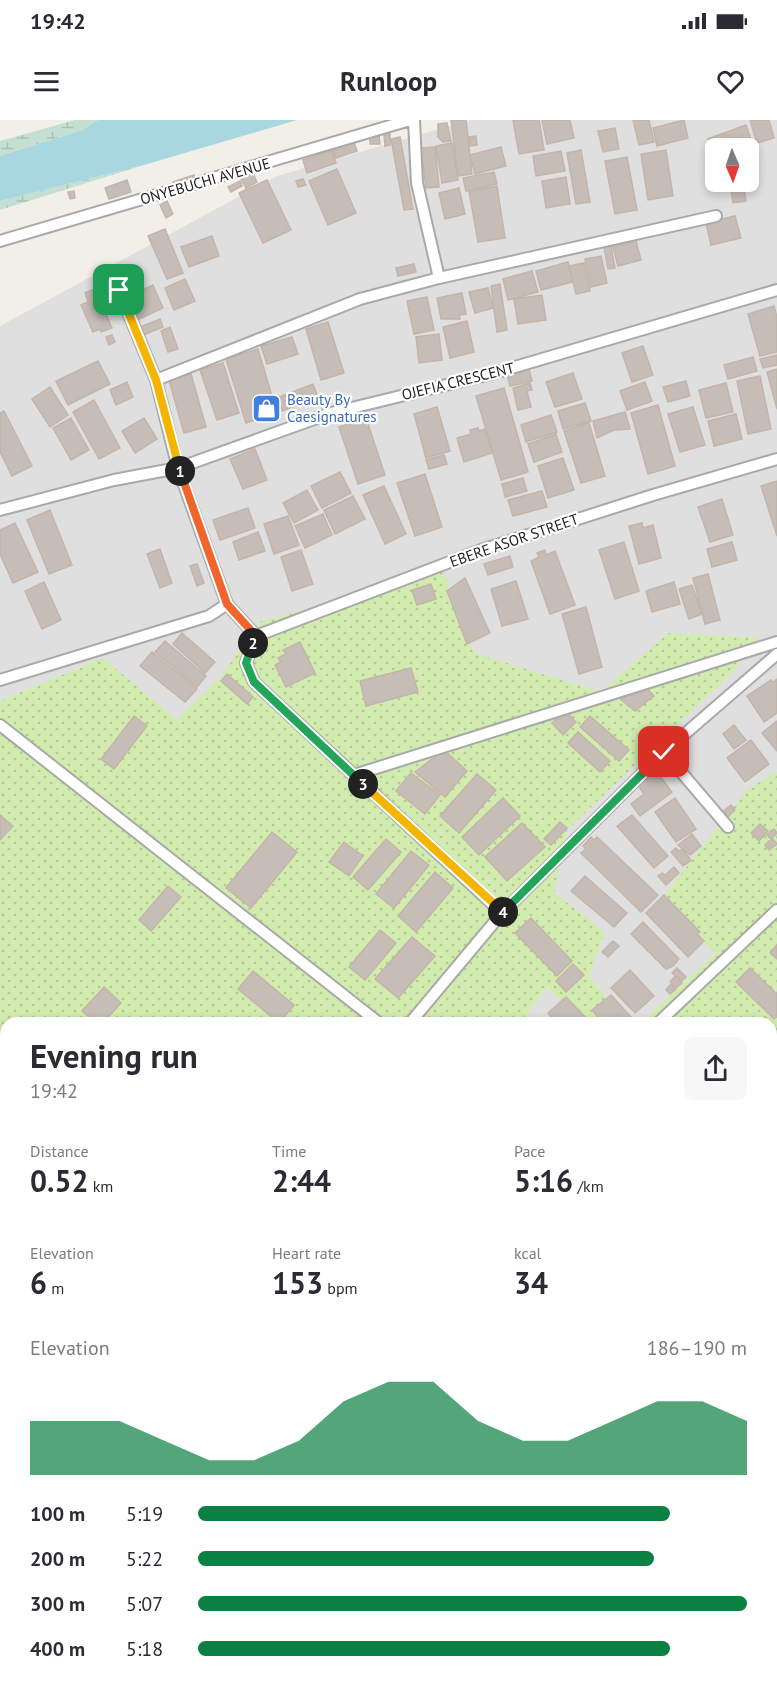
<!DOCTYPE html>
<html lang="en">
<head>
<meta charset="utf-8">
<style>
	body { margin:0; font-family:"PT Sans",sans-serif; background:#f7f7f7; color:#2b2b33; height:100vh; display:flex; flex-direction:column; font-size:22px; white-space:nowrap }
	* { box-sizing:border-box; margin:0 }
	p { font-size:20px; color:#7c7c81 }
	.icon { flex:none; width:33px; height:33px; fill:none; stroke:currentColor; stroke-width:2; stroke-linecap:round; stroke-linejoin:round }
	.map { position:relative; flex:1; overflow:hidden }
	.sheet { position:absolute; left:0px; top:897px; width:777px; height:666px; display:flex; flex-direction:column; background:#fff; border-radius:18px 18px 0 0; box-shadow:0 3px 9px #0003 }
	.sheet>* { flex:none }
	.needle { width:39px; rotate:178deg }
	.fabs { position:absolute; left:705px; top:18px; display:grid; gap:12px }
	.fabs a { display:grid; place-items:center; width:54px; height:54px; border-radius:9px; background:#fff; box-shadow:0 3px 9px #0003; font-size:30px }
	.pin { position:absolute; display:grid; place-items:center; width:51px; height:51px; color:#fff; margin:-26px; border-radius:12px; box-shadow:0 3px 9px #0006 }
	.km { position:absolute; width:30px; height:30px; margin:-15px; border-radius:50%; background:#222; color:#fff; font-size:16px; line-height:30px; text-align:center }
	.round { display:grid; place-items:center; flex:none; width:63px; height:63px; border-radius:9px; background:#f7f7f7 }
	.headline { display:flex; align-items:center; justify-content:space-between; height:102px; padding:0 30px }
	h1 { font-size:33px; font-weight:600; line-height:45px }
	.stats { display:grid; grid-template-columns:repeat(3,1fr); gap:9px; height:102px; padding:6px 30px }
	.stats div { display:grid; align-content:center }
	.stats b { font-size:30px; font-weight:600 }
	.stats small { font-size:16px; font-weight:400 }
	.stats p { font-size:16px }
	.chart { height:168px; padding:12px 30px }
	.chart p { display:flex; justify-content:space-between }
	.chart svg { width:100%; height:108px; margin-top:6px; fill:#0b8043; opacity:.7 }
	ul { padding:0 30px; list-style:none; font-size:20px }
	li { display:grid; grid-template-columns:96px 72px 1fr; align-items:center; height:45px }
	li i { height:15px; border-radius:8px; background:#0b8043 }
	.status { display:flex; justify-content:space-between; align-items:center; height:42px; padding:0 30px; background:#fff; direction:ltr }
	.status svg { height:16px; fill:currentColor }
	header { display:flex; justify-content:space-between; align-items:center; height:78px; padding:0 30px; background:#fff; font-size:27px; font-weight:600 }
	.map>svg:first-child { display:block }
	.residential { fill:#e0dfdf; fill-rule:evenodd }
	.grass { fill:url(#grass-dots) }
	.wetland { fill:url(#wetland-marsh) }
	.water { fill:#a9d7e0 }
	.building { fill:#c7bdb7; stroke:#c4b4aa; stroke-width:1.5 }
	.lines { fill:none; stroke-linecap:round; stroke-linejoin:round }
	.street-casing { stroke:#a9a9a9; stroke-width:14 }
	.street { stroke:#fff; stroke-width:10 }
	.split-1-casing { stroke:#fff; stroke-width:12 }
	.split-2-casing { stroke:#fff; stroke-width:12 }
	.split-3-casing { stroke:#fff; stroke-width:12 }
	.split-4-casing { stroke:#fff; stroke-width:12 }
	.split-5-casing { stroke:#fff; stroke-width:12 }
	.split-1 { stroke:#f5b400; stroke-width:8 }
	.split-2 { stroke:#f0652b; stroke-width:8 }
	.split-3 { stroke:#22a559; stroke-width:8 }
	.split-4 { stroke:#f5b400; stroke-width:8 }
	.split-5 { stroke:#22a559; stroke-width:8 }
	.labels { text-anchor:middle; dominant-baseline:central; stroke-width:4.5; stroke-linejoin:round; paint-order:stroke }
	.street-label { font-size:15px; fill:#222; stroke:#fff }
	.shop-label { font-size:15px; fill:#366cbe; stroke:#fff; text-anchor:start }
</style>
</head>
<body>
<div class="status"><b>19:42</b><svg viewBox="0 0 49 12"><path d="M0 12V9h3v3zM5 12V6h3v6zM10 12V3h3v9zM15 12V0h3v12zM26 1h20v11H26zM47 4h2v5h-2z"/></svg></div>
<header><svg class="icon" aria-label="menu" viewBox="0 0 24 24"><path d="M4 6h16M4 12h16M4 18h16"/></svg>Runloop<svg class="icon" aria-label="heart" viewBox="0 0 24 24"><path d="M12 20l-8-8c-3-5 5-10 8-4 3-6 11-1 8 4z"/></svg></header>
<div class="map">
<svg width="777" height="1563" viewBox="0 0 777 1563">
	<defs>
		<pattern id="grass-dots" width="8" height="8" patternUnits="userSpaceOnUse" patternTransform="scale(1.5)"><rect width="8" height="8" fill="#d1ecae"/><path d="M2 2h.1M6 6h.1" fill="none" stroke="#b3ca95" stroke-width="1.8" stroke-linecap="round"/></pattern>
		<pattern id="wetland-marsh" width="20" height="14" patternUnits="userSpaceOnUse" patternTransform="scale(1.5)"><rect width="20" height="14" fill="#c5e0d2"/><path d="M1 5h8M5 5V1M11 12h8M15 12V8" fill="none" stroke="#a9c0b4"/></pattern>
	</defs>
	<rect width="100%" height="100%" fill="#f2eee8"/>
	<!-- residential -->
	<path class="residential" d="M471 0H777V698L661 779 715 834 640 903H628L589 856 605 812 0 601V206L277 56ZM716 28H748V62H716Z
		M547 867 584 903H521Z
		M0 1001 6 1006V1205L0 1212Z
		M771 1125 777 1132V1181L771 1187Z
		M771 1268 777 1273V1563H0V1325L6 1319V1557H771Z"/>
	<!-- grass -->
	<path class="grass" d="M443 451 474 533 601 572 668 513 758 518 731 554 567 710 554 773 605 812 589 856 628 903H584L547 867 521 903H6V1006L0 1001V581L103 538 177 600 222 555 259 502Z
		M777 651V1132L771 1125V903H640L715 834 661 779 747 670Z
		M777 1181V1273L771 1268V1187Z
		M6 1205V1319L0 1325V1212Z"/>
	<!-- wetland -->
	<path class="wetland" d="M75 0H98L82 10 0 36V21Z
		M144 45 0 90V81Z"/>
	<!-- water -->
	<path class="water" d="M98 0H297L144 45 0 81V36L82 10Z"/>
	<!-- building -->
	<path class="building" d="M451 0H466L472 54 458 56Z
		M513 0H539L544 30 519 34Z
		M542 0H570L574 18 547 24Z
		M633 0H649L654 22 639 25Z
		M684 0 688 18 657 26 653 8Z
		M750 0H769L774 18 757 23Z
		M447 3 451 21 443 22 438 17V4Z
		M746 5 754 28H716V39L708 19Z
		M615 8 619 29 603 32 598 11Z
		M390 14V25L385 26 384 15Z
		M370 15H379L380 24H370Z
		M476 16 477 25 470 26 469 17Z
		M400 17 413 89 404 90 391 19Z
		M354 22 357 31 336 38 333 29Z
		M452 23 458 60 442 63 436 26Z
		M435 27 439 67 426 68 421 28Z
		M501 27 506 46 475 54 470 35Z
		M332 30 336 43 307 53 303 40Z
		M581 30 590 82 576 84 567 33Z
		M666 30 673 76 648 80 641 34Z
		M561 31 565 51 536 56 533 36Z
		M627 37 637 90 615 94 605 41Z
		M337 49 356 93 328 105 309 61Z
		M494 52 497 64 466 71 463 58Z
		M253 53 257 62 246 68 241 59Z
		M194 55 196 60 175 66 173 62Z
		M566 57 570 84 546 88 542 61Z
		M303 59 306 65 298 67 296 61Z
		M127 60 131 72 109 79 105 68Z
		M267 60 291 110 263 123 239 73Z
		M240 61 242 66 231 72 228 67Z
		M497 66 505 118 478 122 469 71Z
		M459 68 465 94 445 99 439 73Z
		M744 69 746 81 733 83 731 71Z
		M74 71 75 78 70 79 68 72Z
		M167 81 173 94 166 98 160 85Z
		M735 96 741 118 711 125 706 103Z
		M165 109 183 153 167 159 148 116Z
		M212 116 219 136 189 147 181 127Z
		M636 121 641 140 618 146 613 127Z
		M611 126 615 148 608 149 604 127Z
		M601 136 607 163 591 167 585 139Z
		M568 142 573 162 541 170 536 151Z
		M584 143 590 171 576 174 569 146Z
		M414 144 416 152 398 156 396 148Z
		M532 151 538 172 508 180 503 159Z
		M185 159 195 181 174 190 165 168Z
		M500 164 507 210 497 212 491 166Z
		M153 165 163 188 135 201 125 178Z
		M488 168 493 188 475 193 469 172Z
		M95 169 112 208 101 212 100 209 93 212 81 185 88 182 85 173Z
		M462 173 466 194 459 195 460 199H441L437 178Z
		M542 175 546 200 518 204 514 179Z
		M427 177 434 210 414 214 407 181Z
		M774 186 777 197V232L760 236 748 194Z
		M160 199 163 207 141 216 138 208Z
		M467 201 474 232 450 238 443 207Z
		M328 202 344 253 321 260 306 209Z
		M170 207 178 229 168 232 161 211Z
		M439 214 442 240 419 243 416 217Z
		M112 215 115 222 109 225 106 217Z
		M292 217 298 234 267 244 261 226Z
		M643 226 653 255 632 262 622 233Z
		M258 229 277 293 246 303 226 239Z
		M777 235V245L763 248 760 239Z
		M753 237 757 251 728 259 724 245Z
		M98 241 110 264 68 285 56 261Z
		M223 243 239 293 217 300 200 250Z
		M529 249 532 261 510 266 507 254Z
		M777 249V289L767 252Z
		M573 253 582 279 555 287 546 262Z
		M191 254 206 307 184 313 169 260Z
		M760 256 771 309 748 314 737 261Z
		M686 261 690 276 668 282 663 267Z
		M127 262 133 277 116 285 110 270Z
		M645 262 652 281 627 290 620 271Z
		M530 263 532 270 527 271 531 287 518 290 513 268Z
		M726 263 733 292 706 298 699 270Z
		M313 264 318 277 282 291 277 278Z
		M50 267 68 295 50 307 32 279Z
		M504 268 528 352 501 360 476 276Z
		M94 280 120 328 99 339 73 292Z
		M585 283 591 301 563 309 558 291Z
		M658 285 675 346 648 354 631 293Z
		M437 287 450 331 426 338 414 294Z
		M693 287 705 325 680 332 668 294Z
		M4 291 32 346 12 356 0 332V293Z
		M625 292 630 309 614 310 597 318 593 301Z
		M736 294 742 319 714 326 708 301Z
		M551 295 557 312 526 322 521 305Z
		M71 298 89 330 71 340 53 308Z
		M144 298 157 319 135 333 122 311Z
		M366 298 385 355 358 364 339 307Z
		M589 303 605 356 581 363 564 311Z
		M478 308 479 311 485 309 492 333 464 342 457 318 471 314 470 310Z
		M556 314 562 332 534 342 528 324Z
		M255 329 267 360 243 369 230 339Z
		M444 335 447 344 429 349 426 340Z
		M563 338 574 370 548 378 538 346Z
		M340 352 351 373 322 388 311 366Z
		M425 354 442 407 415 416 397 363Z
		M523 358 527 371 505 377 502 364Z
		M777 361V416L761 366Z
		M384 366 406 414 385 424 363 375Z
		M307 370 318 390 294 403 283 383Z
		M542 371 547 387 513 396 508 380Z
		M353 376 365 399 335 414 324 390Z
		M722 379 733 415 710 422 698 387Z
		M248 388 255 408 220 420 213 400Z
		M50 390 72 445 49 454 27 400Z
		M323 394 332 415 305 428 295 406Z
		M288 396 299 425 274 434 264 404Z
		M15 403 38 452 13 463 0 434V410Z
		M642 403 643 408 653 405 661 438 639 444 629 406Z
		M258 412 265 431 239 440 233 422Z
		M624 422 639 471 615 479 599 430Z
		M732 422 737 440 712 447 707 429Z
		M160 429 172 463 160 468 147 434Z
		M301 430 313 464 292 471 281 437Z
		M545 430 546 435 555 431 575 485 550 494 531 441 539 437 537 433Z
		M510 436 513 447 488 455 484 444Z
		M197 444 204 463 197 466 190 446Z
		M708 454 720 500 705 504 693 458Z
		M465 458 490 513 467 524 447 471Z
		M516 461 528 499 502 506 491 469Z
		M44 462 61 500 42 509 25 471Z
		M674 462 680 484 652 492 646 471Z
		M431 464 436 479 417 485 412 470Z
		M692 465 702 494 689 499 679 469Z
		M586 487 602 547 579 554 562 494Z
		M182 513 215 542 205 553 173 524Z
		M165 521 206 556 197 567 155 532Z
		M300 522 315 553 286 567 275 545 281 542 278 538 286 534 283 530Z
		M152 532 197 569 185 582 140 546Z
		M411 548 418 572 366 586 360 561Z
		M227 554 253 577 247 584 221 561Z
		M777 559V593L764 602 747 576 771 560 773 562Z
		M645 566 654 576 635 591 620 579Z
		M565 591 576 602 563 615 552 603Z
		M134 596 147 606 114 649 101 639Z
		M590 596 629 630 619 641 580 607Z
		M777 601V631L762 613Z
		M734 605 746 620 734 629 723 614Z
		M578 612 610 641 600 652 568 623Z
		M751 620 769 644 745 662 727 638Z
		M444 630 467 651 445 677 415 652Z
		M655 649 672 672 640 696 631 684 644 674 636 663Z
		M411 653 440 675 425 694 396 671Z
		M477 654 496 670 459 713 440 696Z
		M503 678 520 696 479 735 462 717Z
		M675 678 696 709 676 722 655 692Z
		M731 685 735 690 726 699 721 693Z
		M0 695 13 706 0 720Z
		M632 695 668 736 654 748 617 706Z
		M560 702 567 708 551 725 544 719Z
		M522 703 545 727 507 761 485 737Z
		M760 704 768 711 759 721 751 713Z
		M774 709 777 713 771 719 767 715Z
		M272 712 297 732 251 788 226 768Z
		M692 714 701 726 690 735 678 725Z
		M591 717 594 720 597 717 658 775 641 792 581 733 586 729 583 726Z
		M772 718 777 724 769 730 765 725Z
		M386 719 401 732 368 770 353 757Z
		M344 722 363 736 349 756 329 742Z
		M676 728 679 731 682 729 691 740 683 746 671 732Z
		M411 731 429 745 394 788 376 774Z
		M674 747 679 753 666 765 658 756 662 753 665 755Z
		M435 752 453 768 416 812 398 796Z
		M585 756 627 793 614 807 571 771Z
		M168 766 181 777 151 811 139 800Z
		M664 775 700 812 697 814 704 821 688 837 646 793Z
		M531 798 572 841 557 856 515 813Z
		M643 802 679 839 673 846 666 849 631 814Z
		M380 810 396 823 365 860 349 847Z
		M412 817 435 836 398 878 375 859Z
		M613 821 619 826 608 837 602 832Z
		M777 825V839L770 833Z
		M573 844 584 855 566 872 556 861Z
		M677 848 686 857 682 861 672 853Z
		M750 848 777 874V896L774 899 736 862Z
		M630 850 654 876 635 893 611 868Z
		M253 851 294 885 279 903 238 869Z
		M675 856 682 863 676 868 670 862Z
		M671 864 676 869 670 874 666 870Z
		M104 867 121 883 103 903H96L82 891Z
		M611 875 631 897 624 903H603L592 890Z
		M566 877 589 901 587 903H557L548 893Z
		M771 946 777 952V973L771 979Z
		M0 1020 6 1027V1034L0 1040Z
		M771 1045 777 1051V1062L771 1069Z
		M777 1335V1356L771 1350V1341Z
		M0 1376 6 1382V1412L0 1406Z
		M2 1424 6 1428V1451L0 1457Z
		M777 1427V1471L771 1477V1433Z
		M6 1461V1474L0 1468Z
		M0 1470 6 1476V1518L0 1512Z
		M777 1481V1495L771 1489Z
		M0 1525 6 1530V1539L0 1545Z
		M51 1557H88L94 1563H54Z
		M103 1557H131L134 1560 131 1563H97Z
		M139 1557H165L158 1563H145Z
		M198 1557H225L219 1563H208L212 1559 210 1557 204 1563Z
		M350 1557H367L373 1563H344Z
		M394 1557H407L402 1563Z
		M413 1557H432L426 1563H407Z
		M451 1557H458L464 1563H446Z
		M519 1557H560L553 1563H523Z
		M566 1557H592L586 1563H560Z
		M611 1557H632L627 1563H617Z
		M657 1557H694L688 1563H651Z
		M761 1557 767 1563H755Z"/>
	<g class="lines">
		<defs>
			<path id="street" d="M414 0 417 63 439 158
				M0 121 410 0
				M119 170 156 260 178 348 227 484 256 516 246 543 254 562 502 793
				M156 260 360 179 439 158 716 96
				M0 390 114 360 178 348 331 293 491 254 777 170
				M256 516 481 430 653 375 777 339
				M0 560 209 496 227 484
				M0 605 379 903
				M664 632 728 707
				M354 655 777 522
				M410 903 502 793 664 632 777 534
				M658 903 777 790
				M771 1023 777 1017
				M0 1091 6 1084
				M771 1151 777 1157
				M0 1350 6 1345
				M771 1384 777 1390
				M246 1557 251 1563
				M493 1557 500 1563
				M719 1557 725 1563
				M20 1563 26 1557"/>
		</defs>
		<!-- street casing -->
		<use href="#street" class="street-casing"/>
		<!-- street -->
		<use href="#street" class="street"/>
	</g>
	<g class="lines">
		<defs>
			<path id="split-1" d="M119 170 156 260 180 351"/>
			<path id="split-2" d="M180 351 227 484 256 516 253 523"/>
			<path id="split-3" d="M253 523 246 543 254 562 363 664"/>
			<path id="split-4" d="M363 664 503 792"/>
			<path id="split-5" d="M503 792 664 632"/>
		</defs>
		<!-- split-1 casing -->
		<use href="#split-1" class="split-1-casing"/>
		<!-- split-2 casing -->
		<use href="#split-2" class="split-2-casing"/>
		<!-- split-3 casing -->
		<use href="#split-3" class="split-3-casing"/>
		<!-- split-4 casing -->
		<use href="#split-4" class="split-4-casing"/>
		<!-- split-5 casing -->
		<use href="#split-5" class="split-5-casing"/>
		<!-- split-1 -->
		<use href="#split-1" class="split-1"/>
		<!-- split-2 -->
		<use href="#split-2" class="split-2"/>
		<!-- split-3 -->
		<use href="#split-3" class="split-3"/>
		<!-- split-4 -->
		<use href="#split-4" class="split-4"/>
		<!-- split-5 -->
		<use href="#split-5" class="split-5"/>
	</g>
	<!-- icons -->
	<defs>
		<symbol id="shop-square" viewBox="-11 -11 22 22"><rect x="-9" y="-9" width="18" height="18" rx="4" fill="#3f7fe0" stroke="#fff"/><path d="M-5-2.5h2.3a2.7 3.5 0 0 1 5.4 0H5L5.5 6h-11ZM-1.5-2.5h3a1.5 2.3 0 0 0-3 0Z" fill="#fff"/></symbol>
	</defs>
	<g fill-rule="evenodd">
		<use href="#shop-square" x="250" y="272" width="33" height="33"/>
	</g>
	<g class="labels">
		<!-- street labels -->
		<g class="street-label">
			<text transform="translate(205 61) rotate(-16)">ONYEBUCHI AVENUE</text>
			<text transform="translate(458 261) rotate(-14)">OJEFIA CRESCENT</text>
			<text transform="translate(514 420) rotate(-19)">EBERE ASOR STREET</text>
		</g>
		<!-- shop labels -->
		<g class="shop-label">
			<text x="287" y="279">Beauty By<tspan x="287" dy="17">Caesignatures</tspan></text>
		</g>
	</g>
</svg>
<div class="fabs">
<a><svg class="needle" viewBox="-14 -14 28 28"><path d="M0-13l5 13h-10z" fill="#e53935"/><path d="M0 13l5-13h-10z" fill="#7c7c81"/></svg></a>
</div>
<div class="pin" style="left:119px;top:170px;background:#1e9e55"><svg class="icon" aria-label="arrive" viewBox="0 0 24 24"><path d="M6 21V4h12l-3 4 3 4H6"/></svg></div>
<div class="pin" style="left:664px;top:632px;background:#d93025"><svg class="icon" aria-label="check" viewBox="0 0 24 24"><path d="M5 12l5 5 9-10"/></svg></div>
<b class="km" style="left:180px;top:351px">1</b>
<b class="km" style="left:253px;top:523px">2</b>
<b class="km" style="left:363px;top:664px">3</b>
<b class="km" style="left:503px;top:792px">4</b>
<section class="sheet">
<div class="headline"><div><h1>Evening run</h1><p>19:42</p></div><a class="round"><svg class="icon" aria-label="share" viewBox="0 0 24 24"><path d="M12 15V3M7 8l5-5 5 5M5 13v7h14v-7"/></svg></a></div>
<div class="stats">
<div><p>Distance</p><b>0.52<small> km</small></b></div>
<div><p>Time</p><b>2:44</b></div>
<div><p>Pace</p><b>5:16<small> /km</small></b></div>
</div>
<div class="stats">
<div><p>Elevation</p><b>6<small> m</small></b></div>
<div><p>Heart rate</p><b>153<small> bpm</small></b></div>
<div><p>kcal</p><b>34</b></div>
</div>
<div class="chart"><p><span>Elevation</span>186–190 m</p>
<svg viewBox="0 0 160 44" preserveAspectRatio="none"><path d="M0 44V22L10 22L20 22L30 30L40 38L50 38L60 30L70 14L80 6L90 6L100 22L110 30L120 30L130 22L140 14L150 14L160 22V44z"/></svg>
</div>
<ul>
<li><b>100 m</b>5:19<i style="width:86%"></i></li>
<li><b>200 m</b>5:22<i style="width:83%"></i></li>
<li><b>300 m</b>5:07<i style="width:100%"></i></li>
<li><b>400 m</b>5:18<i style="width:86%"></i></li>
</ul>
</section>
</div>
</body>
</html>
